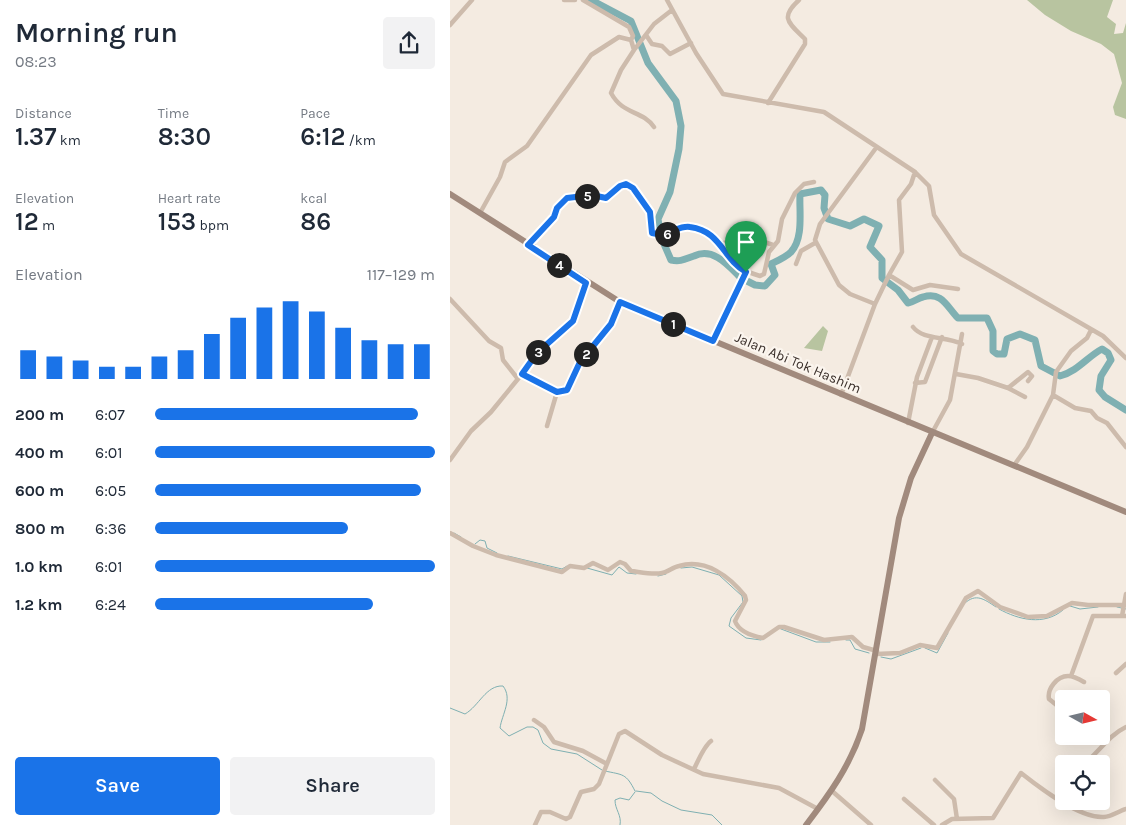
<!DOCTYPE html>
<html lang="en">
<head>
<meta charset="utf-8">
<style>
	body { margin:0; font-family:Karla,sans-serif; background:#f2f2f3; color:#1f2937; height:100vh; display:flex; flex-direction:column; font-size:19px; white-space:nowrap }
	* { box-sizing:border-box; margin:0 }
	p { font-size:16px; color:#747a83 }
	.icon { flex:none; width:28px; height:28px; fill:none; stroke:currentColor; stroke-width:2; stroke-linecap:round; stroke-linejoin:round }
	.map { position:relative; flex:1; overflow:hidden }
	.drawer { display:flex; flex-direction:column; background:#fff; width:450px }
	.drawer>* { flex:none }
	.needle { width:32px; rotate:98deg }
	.controls { position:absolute; left:605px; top:690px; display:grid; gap:10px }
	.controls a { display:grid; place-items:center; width:55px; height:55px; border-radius:5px; background:#fff; box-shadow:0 5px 20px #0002; font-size:25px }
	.pin { position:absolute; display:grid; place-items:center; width:42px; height:42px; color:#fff; margin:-51px -21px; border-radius:50% 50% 50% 0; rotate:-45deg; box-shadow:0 0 5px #0007 }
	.pin .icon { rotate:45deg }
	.km { position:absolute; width:25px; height:25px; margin:-12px; border-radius:50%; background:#222; color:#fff; font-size:14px; line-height:25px; text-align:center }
	.round { display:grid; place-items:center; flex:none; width:52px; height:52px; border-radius:5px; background:#f2f2f3 }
	.head { display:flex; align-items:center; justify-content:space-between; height:85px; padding:0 15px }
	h1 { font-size:28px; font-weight:600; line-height:38px }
	.metrics { display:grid; grid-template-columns:repeat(3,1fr); gap:8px; height:85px; padding:5px 15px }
	.metrics div { display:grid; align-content:center }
	.metrics b { font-size:25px; font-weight:600 }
	.metrics small { font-size:14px; font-weight:400 }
	.metrics p { font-size:14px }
	.chart { height:140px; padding:10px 15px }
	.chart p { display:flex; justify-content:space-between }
	.chart svg { width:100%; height:90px; margin-top:5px; stroke:#1a73e8; stroke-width:6 }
	.cta { display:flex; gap:10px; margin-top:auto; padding:10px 15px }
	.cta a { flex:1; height:58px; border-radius:5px; background:#1a73e8; color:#fff; font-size:20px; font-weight:600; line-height:58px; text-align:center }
	.cta a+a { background:#f2f2f3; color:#1f2937 }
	ul { padding:0 15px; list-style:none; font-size:16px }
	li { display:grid; grid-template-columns:80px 60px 1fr; align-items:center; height:38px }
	li i { height:12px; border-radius:6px; background:#1a73e8 }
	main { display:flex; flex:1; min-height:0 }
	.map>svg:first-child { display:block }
	.green { fill:#b8c4a0 }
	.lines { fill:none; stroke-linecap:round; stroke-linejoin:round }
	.stream { stroke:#7fb0b2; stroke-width:1 }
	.river { stroke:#7fb0b2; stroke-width:7 }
	.street { stroke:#cdbbac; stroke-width:4.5 }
	.secondary { stroke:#a18a7d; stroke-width:6 }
	.route-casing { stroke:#fff; stroke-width:10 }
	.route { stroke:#1a73e8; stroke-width:6 }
	.labels { text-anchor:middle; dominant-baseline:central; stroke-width:4.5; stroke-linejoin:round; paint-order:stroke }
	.street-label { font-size:14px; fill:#3b302b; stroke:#fbf5ee }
</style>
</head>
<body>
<main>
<section class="drawer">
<div class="head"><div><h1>Morning run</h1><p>08:23</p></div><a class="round"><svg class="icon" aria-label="share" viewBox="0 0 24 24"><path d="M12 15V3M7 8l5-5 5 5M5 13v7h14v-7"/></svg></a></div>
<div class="metrics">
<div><p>Distance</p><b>1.37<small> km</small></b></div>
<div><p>Time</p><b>8:30</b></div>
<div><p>Pace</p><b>6:12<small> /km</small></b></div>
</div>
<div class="metrics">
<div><p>Elevation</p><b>12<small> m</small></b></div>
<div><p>Heart rate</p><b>153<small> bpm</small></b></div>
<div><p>kcal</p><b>86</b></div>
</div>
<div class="chart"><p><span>Elevation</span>117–129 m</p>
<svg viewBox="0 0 160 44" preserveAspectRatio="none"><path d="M5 44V30M15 44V33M25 44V35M35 44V38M45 44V38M55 44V33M65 44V30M75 44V22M85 44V14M95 44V9M105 44V6M115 44V11M125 44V19M135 44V25M145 44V27M155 44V27"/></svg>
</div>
<ul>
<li><b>200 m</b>6:07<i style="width:94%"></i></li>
<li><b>400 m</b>6:01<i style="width:100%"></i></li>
<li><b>600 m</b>6:05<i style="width:95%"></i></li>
<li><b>800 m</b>6:36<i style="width:69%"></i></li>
<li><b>1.0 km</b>6:01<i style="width:100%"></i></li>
<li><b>1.2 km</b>6:24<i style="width:78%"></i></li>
</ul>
<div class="cta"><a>Save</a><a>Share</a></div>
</section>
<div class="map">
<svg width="676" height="825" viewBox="0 0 676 825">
	<rect width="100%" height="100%" fill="#f4ebe1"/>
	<!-- green -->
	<path class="green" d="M577 0H663L657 17 666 24 664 34 673 33 676 23V119L665 115 663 107 672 83 664 54 651 44 621 31 595 15Z
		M373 326 378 331 372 351 354 348Z"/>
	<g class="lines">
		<!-- stream -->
		<path class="stream" d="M4 533 11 537
			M25 544 30 540 35 541 37 548 47 553
			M58 556 112 569 117 566
			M137 568 162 575 169 567 177 573 186 574
			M231 568 242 567 269 575 292 596 293 602 281 618 279 626 296 638 311 640
			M208 576 216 574
			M515 603C526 593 534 599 546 607
			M620 606 630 609 648 607
			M667 607 676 609
			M549 609C569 620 594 626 613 610
			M331 629 366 642H380
			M396 640H400L405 649 419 653
			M475 648 487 653 498 633
			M431 657 441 659 471 648
			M0 708 15 714C29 706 36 685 53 686 63 699 52 714 50 728L59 736 77 727H83L88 730 93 743 101 749 127 754 152 770
			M155 771C173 775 176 773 185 791
			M186 791 201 793 212 801 231 810 262 815 272 825
			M170 825C172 815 165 810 165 800L170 798 179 800 185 792"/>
		<!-- river -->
		<path class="river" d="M141 0 181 21 198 63 226 101 231 126 229 149 220 192 208 219 211 237 221 260C231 262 235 259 244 256 263 247 278 265 290 277
			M295 280 305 285 315 286 325 275 321 264C327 261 336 257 341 252 354 238 349 211 350 194L371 190 375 195 374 208 378 219 400 226 414 219 429 226 420 247 432 260V278L448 290 458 303C464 302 468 298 473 297 492 291 497 307 508 318H537L543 331V351L547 354H554L557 339 570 334 585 340 591 366 610 376C628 371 637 357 652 349L658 353 661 360 651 376 649 390 655 397 676 410"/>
		<!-- street -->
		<path class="street" d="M114 0H125
			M133 0 179 27 183 36 181 40
			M217 0 246 53 273 94 374 112 465 172 479 186 484 215 511 254 653 336 676 358
			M0 25 22 0
			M196 35 202 44 212 46 220 54 241 43
			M184 50 204 24 222 10
			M318 103 355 44V39C339 23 329 18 349 0
			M30 213 50 177 55 162 77 146 141 55 169 37 181 40 184 50 171 70 161 93C173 115 192 110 204 127
			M270 243C277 261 291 271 310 276L314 274 319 252 328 241 332 219 345 193 354 184 364 182
			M78 245 104 217 107 208 117 198 142 195 156 198 170 186 175 184C193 188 203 216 202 232 214 238 221 230 232 227 245 223 263 236 271 244L297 236 323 245
			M346 264 351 251 365 243
			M439 275 452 252 449 200 461 184 465 172
			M0 299 39 341 51 348 53 360 68 379
			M425 304 400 294 389 285 365 240 370 224 426 148
			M463 327C473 340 495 336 512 344
			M263 341 296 272
			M72 374 107 392 97 426
			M506 374 528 378 558 388 578 372 582 376 578 381
			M465 383 475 382 492 337
			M558 388 575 397
			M107 392 117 390 131 362 161 324 170 302
			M391 395 425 304 439 275 463 290 480 285 508 289
			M603 395 625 408 641 411 647 418 657 423 676 447
			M458 423 467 377 482 337
			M482 433 500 400 512 334
			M0 460 21 431 41 412 72 374 87 353 119 326 127 311 136 283
			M565 464 577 447 603 395 606 372 621 351 637 338 641 330
			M0 533 23 546 46 555 112 572 120 566 134 568 143 563 158 570 170 562 175 564 181 571C190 572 203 575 212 573 218 572 223 567 229 566 256 558 280 577 295 596L296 600 285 621C289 632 302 636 313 638L329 627H334L374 640 402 637 413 647 427 651
			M672 616 676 594
			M426 654 450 653 470 645 487 648 516 598 528 591 550 607 578 617 597 616 622 603 638 605H673
			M666 673 676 664
			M621 676 643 616H676
			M614 711 599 699C597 689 607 676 618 676 624 676 629 679 634 682
			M84 720 94 727 104 742 133 751 157 764
			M634 764C649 752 659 735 676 727
			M244 769C248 761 254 746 261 741
			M485 780 504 799 507 819
			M382 791 421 825
			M454 799 484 825
			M85 825 91 812H100L116 819 120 817 131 792 144 789 149 784 169 734 175 731 212 755 253 774 329 788 368 809
			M492 825 502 819 543 818 571 773C590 788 630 819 654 817 661 817 669 811 676 809"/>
		<!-- secondary -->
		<path class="secondary" d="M0 194 170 302 676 512
			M356 825C379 795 400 766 412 729L449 518 461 478 482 433"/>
	</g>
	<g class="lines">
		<defs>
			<path id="route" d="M176 184 183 188 200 212 202 233C220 237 227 225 240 227 271 231 272 258 296 272L263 341 170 302 161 324 130 362 117 390 107 392 72 374 87 353 123 321 136 283 78 245 104 217 107 208 117 198 142 195 156 198 170 186Z"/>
		</defs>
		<!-- route casing -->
		<use href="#route" class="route-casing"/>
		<!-- route -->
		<use href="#route" class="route"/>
	</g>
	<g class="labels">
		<!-- street labels -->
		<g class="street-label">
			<text transform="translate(348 363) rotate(23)">Jalan Abi Tok Hashim</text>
		</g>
	</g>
</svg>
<div class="controls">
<a><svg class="needle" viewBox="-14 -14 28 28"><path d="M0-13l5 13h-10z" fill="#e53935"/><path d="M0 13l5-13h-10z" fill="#747a83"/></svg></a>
<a><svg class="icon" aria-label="locate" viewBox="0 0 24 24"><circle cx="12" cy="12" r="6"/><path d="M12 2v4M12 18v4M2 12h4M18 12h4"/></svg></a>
</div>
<div class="pin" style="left:296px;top:272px;background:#1e9e55"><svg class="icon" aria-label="arrive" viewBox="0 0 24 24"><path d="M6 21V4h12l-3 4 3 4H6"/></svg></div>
<b class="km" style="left:223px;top:324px">1</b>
<b class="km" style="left:136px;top:354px">2</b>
<b class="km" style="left:88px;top:352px">3</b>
<b class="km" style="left:109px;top:265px">4</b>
<b class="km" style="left:137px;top:196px">5</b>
<b class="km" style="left:217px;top:234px">6</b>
</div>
</main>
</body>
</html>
